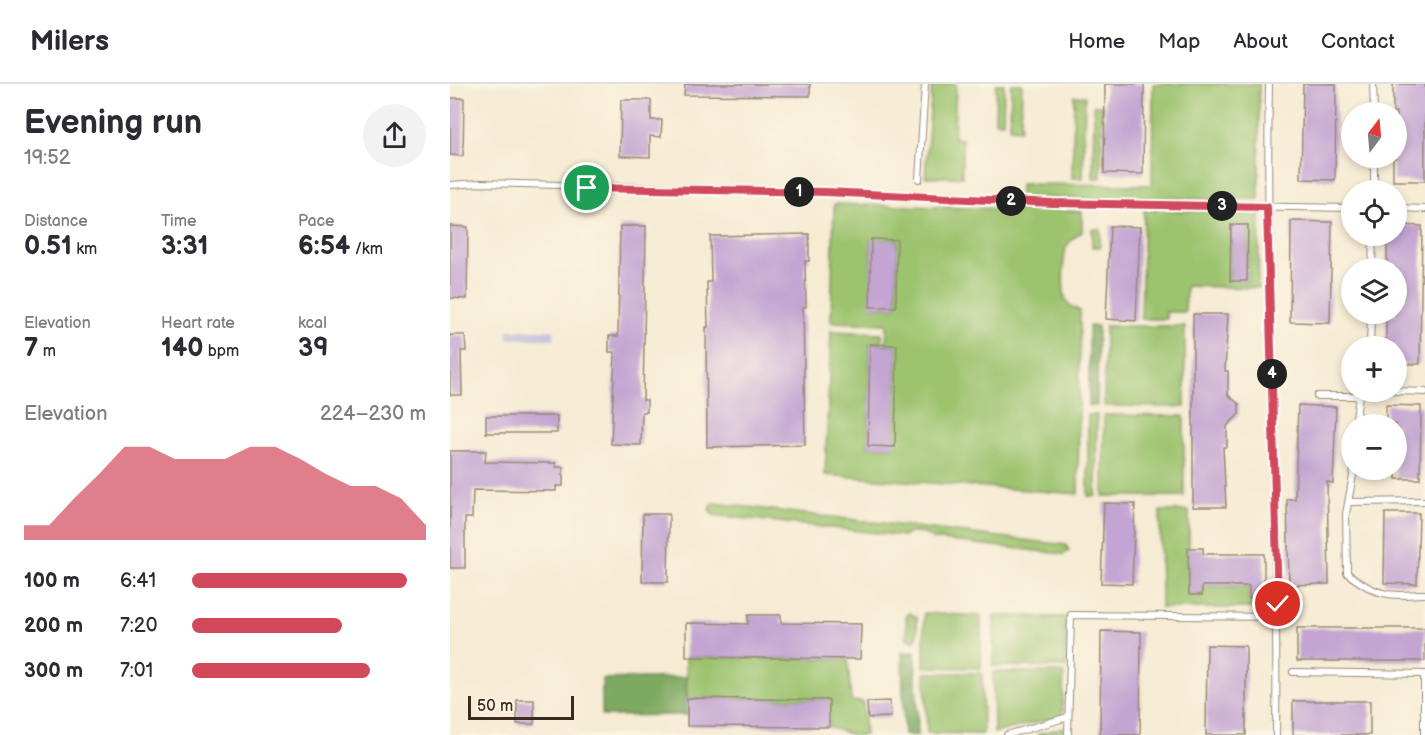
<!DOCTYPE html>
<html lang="en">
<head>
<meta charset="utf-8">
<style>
	body { margin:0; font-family:"Balsamiq Sans",sans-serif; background:#f2f2f3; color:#2b2b33; height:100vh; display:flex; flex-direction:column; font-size:22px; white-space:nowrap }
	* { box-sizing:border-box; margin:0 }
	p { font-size:20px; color:#7c7c81 }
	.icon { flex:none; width:33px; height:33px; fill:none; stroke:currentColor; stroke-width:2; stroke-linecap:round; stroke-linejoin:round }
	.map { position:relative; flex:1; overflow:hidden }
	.drawer { display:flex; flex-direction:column; background:#fff; width:450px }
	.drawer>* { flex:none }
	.needle { width:39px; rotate:16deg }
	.controls { position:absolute; left:891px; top:18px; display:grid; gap:12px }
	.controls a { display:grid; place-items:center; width:66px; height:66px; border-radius:50%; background:#fff; box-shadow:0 3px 9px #0003; font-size:30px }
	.scale { position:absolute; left:18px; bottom:15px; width:106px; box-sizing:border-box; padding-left:6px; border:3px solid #3b2a1e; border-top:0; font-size:16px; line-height:21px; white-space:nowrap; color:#3b2a1e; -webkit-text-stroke:4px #fcf5e5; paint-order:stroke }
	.pin { position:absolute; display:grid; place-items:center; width:51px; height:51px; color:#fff; margin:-26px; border:3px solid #fff; border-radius:50%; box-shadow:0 2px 6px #0007 }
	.km { position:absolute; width:30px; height:30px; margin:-15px; border-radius:50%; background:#222; color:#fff; font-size:16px; line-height:30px; text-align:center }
	.round { display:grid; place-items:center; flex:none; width:63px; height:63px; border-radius:32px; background:#f2f2f3 }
	.headline { display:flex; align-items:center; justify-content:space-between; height:102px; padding:0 24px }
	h1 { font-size:33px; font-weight:700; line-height:45px }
	.figures { display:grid; grid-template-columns:repeat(3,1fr); gap:9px; height:102px; padding:6px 24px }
	.figures div { display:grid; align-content:center }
	.figures b { font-size:26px; font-weight:700 }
	.figures small { font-size:16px; font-weight:400 }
	.figures p { font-size:16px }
	.chart { height:168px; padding:12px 24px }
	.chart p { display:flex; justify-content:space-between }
	.chart svg { width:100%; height:108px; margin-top:6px; fill:#d1495b; opacity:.7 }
	ul { padding:0 24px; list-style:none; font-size:20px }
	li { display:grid; grid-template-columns:96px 72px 1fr; align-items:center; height:45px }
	li i { height:15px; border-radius:8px; background:#d1495b }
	header { display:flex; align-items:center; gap:36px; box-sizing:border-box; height:84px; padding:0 30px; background:#fff; border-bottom:2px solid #e1e1e2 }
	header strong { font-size:28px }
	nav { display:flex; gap:33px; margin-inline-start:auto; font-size:21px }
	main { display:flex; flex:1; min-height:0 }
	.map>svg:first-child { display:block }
	.industrial { fill:#c4c0db }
	.green { fill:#9cc36e; stroke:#6c7646; stroke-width:1.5; fill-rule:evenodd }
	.forest { fill:#7da961; stroke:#5c6a40; stroke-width:1.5 }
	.building { fill:#c3a4d2 }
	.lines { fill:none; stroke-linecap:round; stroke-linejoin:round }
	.lane-casing { stroke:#988a78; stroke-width:8 }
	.lane { stroke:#fff; stroke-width:6 }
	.route-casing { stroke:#fff; stroke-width:12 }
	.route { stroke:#d1495b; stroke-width:8 }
</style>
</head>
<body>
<header>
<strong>Milers</strong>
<nav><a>Home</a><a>Map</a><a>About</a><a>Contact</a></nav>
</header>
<main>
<section class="drawer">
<div class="headline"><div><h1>Evening run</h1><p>19:52</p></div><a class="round"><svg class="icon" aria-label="share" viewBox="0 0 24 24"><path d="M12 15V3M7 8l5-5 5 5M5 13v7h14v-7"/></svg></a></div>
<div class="figures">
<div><p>Distance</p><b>0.51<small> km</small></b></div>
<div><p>Time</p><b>3:31</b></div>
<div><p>Pace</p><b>6:54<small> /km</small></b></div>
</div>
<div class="figures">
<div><p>Elevation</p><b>7<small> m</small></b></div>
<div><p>Heart rate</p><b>140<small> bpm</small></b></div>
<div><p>kcal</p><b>39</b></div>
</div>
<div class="chart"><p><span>Elevation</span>224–230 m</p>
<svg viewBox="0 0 160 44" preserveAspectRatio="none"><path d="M0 44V38L10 38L20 27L30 17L40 6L50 6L60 11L70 11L80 11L90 6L100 6L110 11L120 17L130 22L140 22L150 27L160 38V44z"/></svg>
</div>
<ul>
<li><b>100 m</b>6:41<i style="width:92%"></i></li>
<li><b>200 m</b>7:20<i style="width:64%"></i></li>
<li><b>300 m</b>7:01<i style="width:76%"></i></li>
</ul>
</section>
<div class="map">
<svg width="975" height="651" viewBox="0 0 975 651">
	<rect width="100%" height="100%" fill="#fcf5e5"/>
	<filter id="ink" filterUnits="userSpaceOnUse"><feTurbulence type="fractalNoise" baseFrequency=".0167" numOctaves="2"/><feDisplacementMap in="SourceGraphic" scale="12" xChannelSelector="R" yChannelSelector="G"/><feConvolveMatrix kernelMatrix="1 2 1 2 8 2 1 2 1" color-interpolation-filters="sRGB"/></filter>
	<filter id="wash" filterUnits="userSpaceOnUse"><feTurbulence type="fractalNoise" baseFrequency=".008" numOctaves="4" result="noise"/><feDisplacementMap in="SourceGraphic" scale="24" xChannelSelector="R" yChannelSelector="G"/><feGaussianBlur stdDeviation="1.35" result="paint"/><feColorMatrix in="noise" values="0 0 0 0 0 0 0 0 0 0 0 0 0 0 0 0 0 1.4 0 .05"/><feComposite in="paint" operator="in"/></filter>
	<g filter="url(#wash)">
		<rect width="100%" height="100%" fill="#f6ebd3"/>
		<!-- industrial -->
		<path class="industrial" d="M58 246H104V255H58Z"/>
		<!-- green -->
		<path class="green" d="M482 0H506L504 54 512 55V93H475Z
			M546 0H554L553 38H545Z
			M561 0H572L571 45 560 44Z
			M703 0H809V115L570 114V100L702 101Z
			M624 12H635L633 94H622Z
			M644 21H652L651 94H643Z
			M384 120 632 127V148C625 152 619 157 616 164 613 172 612 210 616 216 619 222 624 224 630 227L628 410 375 391 381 247 432 249V260H436L437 240 381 238ZM421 156H447L446 223H421ZM420 260 447 261 444 363 418 362Z
			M694 126 810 129 808 204 736 202 735 228H716V235H691ZM781 141 798 142 797 197 780 196Z
			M642 145H650V163H642Z
			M655 242H735V323L654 322Z
			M638 331H647L646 412H638Z
			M654 331 734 332V412H653Z
			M264 419 616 461 619 467 613 470 482 455C473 447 464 446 454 452L263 431 259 425Z
			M710 427H739V511H752V502H799V514H814V524H711Z
			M459 529 467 533V553L463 557 457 554 456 532Z
			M474 529 531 532V584L474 583Z
			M544 532 616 533V583L543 582Z
			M236 573 398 575 401 617 413 618 415 651H402L379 643 378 616 237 614Z
			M543 588H614L612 632 544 649Z
			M475 589H532L533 650 477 649Z
			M614 643V651H586Z"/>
		<!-- forest -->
		<path class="forest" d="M639 242H648L647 322H639Z
			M465 568 468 651H454L452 569Z
			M236 593 237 631 152 632V595Z"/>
		<g id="blocks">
			<!-- building -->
			<path class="building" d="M235 0H360V12L234 11Z
				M655 0H694L693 90 654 89Z
				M853 0H886L885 96 851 95Z
				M943 0H975V97H943V74H946V28H943Z
				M0 14H14L13 72 0 71Z
				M171 16H201V36H212L211 53 200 52V73L170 72Z
				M841 137 882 138 880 239 840 238Z
				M781 141H798L797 197H780Z
				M946 141 972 142 970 280H946V262H936V230H946V184H937V152H946Z
				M0 142 18 143 17 215 0 214Z
				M170 142H196L193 316H197V328H192L191 361 161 360 165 268H159V252H168Z
				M660 142 690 143 686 237 656 235Z
				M359 150V177H355L356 223H353L355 361 257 363 256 243H258L257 198H261L260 152Z
				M421 155 447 156 446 223H420Z
				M743 230H778L775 287H778V311L789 320V330L777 342V363H773L776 423H743Z
				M0 251H15L16 267H11L12 311H0Z
				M420 260 447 261 445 363 418 362Z
				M848 321 886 323 883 399 877 398 879 500 839 501 837 415H845Z
				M936 321 971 322 970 395H946V340H936Z
				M36 332H107V349H36Z
				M0 367H36L35 378 106 379V383H113V402H106V407L23 406 22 434H15V484H0Z
				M654 419 685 420 682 500 651 499Z
				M935 429H969L967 500 934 499Z
				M193 430H219L218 498H192Z
				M738 464H753V470H814V514L799 515V502H752V511H739Z
				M298 531H331V539L411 540 410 575 236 573V539L298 540Z
				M847 544H975V577H847Z
				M651 547 691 548 690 651H650Z
				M757 561 796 562V651H756Z
				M237 614 379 616V643L237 642Z
				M67 616H84V640H67Z
				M440 617 441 633 418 634 417 618Z
				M843 617H920V651H843Z"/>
		</g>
	</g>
	<g filter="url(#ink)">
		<use href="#blocks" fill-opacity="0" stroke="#988a78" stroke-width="1.5"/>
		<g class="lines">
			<defs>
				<path id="lane" d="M819 0C815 217 829 434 826 651
					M923 0 924 28
					M924 74V106
					M469 95 475 0
					M0 101 30 99 376 108 603 119 902 124
					M946 124 975 125
					M922 184 923 152
					M920 262 921 230
					M946 307 975 308
					M867 312H909
					M905 340 909 312 917 308
					M904 386 896 430 897 489C928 513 938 512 975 510
					M899 418 975 417
					M843 588 975 590
					M557 651 618 633
					M618 651 621 531 828 533
					M974 651V590"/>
			</defs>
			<!-- lane casing -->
			<use href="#lane" class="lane-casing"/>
			<!-- lane -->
			<use href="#lane" class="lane"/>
		</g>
	</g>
	<g class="lines" filter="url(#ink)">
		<defs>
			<path id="route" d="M137 104 376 108 603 119 817 123 828 520"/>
		</defs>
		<!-- route casing -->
		<use href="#route" class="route-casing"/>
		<!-- route -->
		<use href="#route" class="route"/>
	</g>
</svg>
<div class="controls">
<a><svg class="needle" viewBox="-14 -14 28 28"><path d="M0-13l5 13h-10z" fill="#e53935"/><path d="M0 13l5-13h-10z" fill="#7c7c81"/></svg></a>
<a><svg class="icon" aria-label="locate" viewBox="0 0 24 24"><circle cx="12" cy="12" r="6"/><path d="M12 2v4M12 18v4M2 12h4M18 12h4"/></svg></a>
<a><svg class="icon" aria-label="layers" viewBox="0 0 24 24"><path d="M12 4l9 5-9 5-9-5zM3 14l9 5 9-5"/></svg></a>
<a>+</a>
<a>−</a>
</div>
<div class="scale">50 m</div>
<div class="pin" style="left:137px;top:104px;background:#1e9e55"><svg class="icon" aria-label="arrive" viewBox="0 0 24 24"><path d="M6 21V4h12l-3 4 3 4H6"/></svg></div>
<div class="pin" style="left:828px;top:520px;background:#d93025"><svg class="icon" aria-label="check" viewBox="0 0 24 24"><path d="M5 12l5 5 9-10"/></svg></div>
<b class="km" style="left:349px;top:108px">1</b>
<b class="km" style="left:561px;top:117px">2</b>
<b class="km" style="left:772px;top:122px">3</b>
<b class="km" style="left:822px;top:290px">4</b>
</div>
</main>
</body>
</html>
